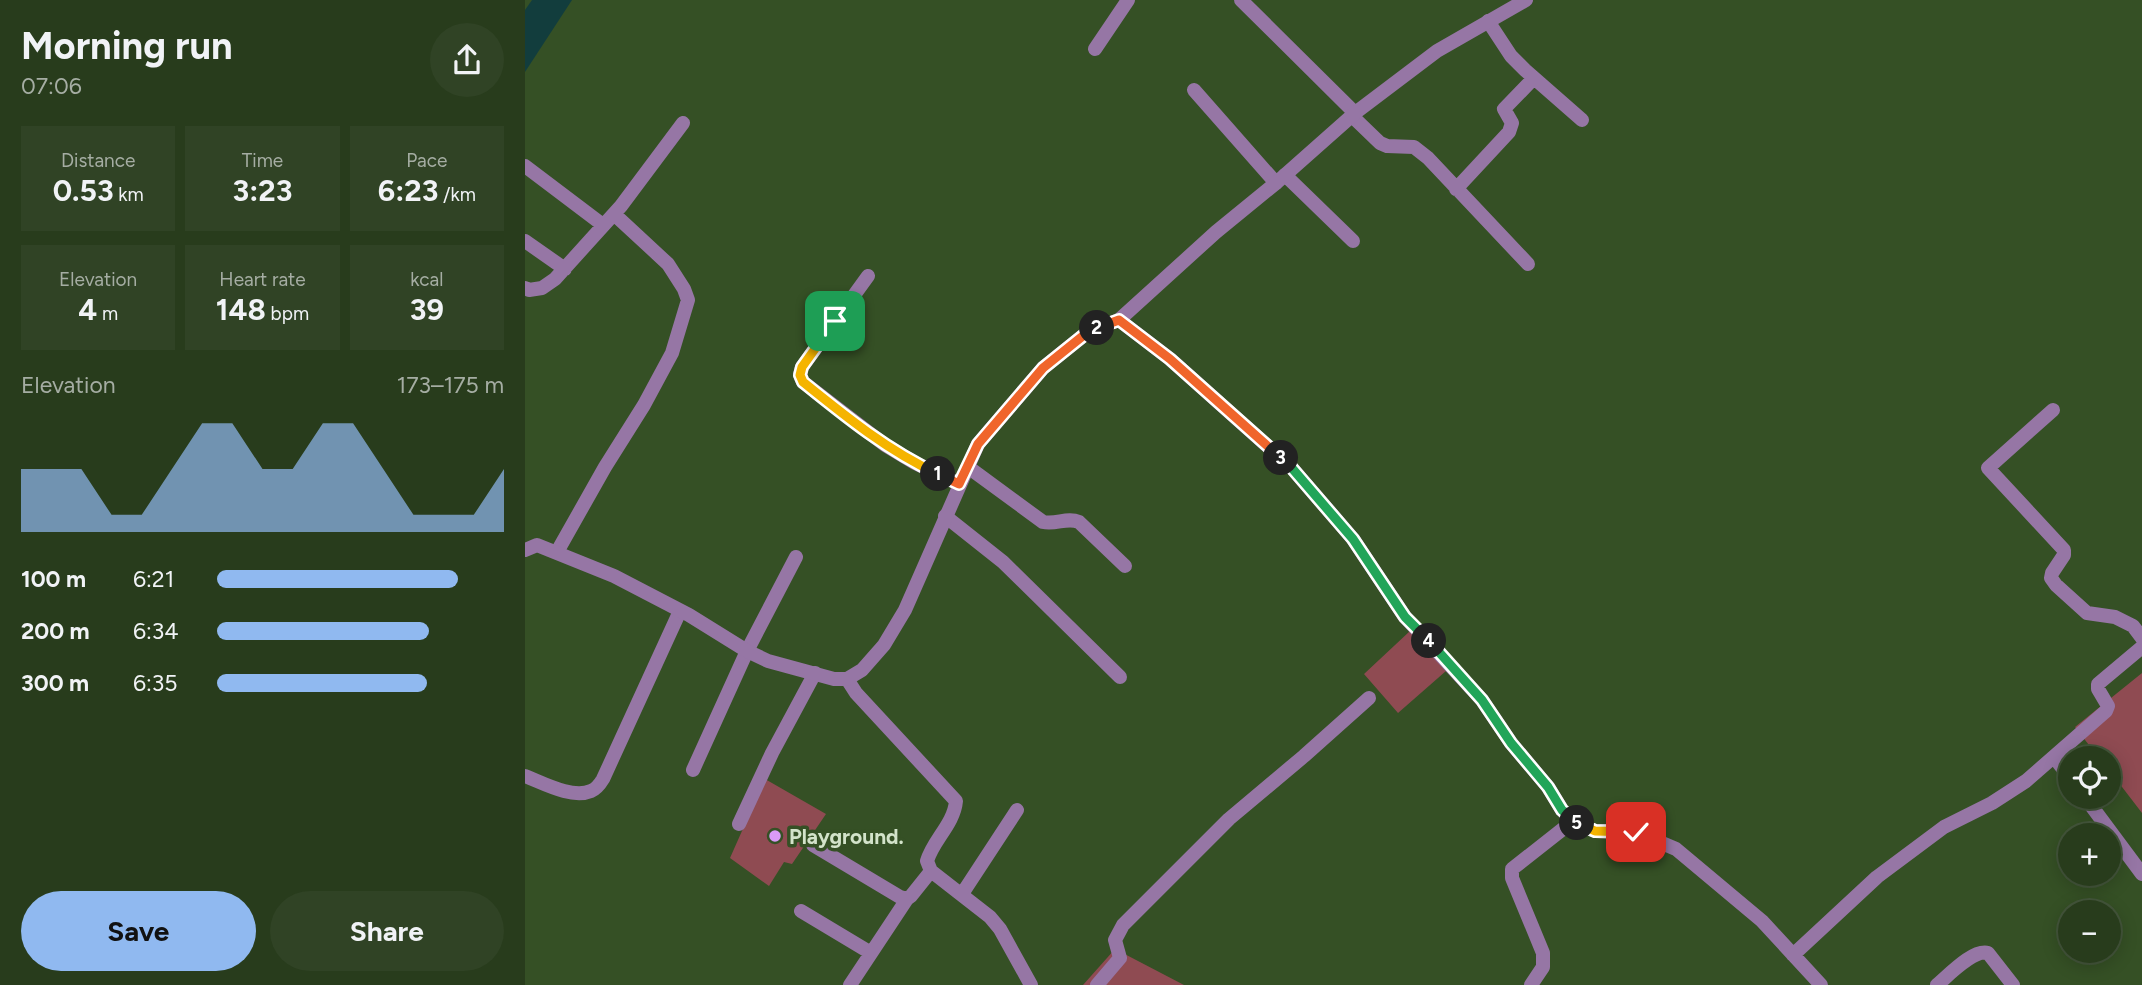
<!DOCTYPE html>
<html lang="en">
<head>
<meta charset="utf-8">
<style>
	body { margin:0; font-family:Figtree,sans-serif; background:#304325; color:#f1f3f6; height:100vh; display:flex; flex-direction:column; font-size:26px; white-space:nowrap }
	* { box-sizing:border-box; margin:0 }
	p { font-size:23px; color:#a5ada3 }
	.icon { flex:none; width:38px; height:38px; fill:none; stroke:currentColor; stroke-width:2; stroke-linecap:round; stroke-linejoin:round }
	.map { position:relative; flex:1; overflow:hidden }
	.side { display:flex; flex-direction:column; background:#283c1c; width:525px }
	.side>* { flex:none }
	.controls { position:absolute; left:1533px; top:746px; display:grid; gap:14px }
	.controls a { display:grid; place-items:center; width:63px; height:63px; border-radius:50%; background:#283c1c; box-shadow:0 4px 18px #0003,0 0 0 2px #44563b; font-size:35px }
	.pin { position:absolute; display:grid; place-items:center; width:60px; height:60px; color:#fff; margin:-30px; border-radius:14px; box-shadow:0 4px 10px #0006 }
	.km { position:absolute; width:35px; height:35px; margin:-18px; border-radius:50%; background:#222; color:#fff; font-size:19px; line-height:35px; text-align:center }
	.round { display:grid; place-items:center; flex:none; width:74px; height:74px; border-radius:37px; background:#304325 }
	.overview { display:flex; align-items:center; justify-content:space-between; height:119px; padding:0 21px }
	h1 { font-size:38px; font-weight:700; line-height:52px }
	.figures { display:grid; grid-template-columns:repeat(3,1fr); gap:10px; height:119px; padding:7px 21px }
	.figures div { display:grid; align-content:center; border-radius:0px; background:#304325; text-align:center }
	.figures b { font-size:30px; font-weight:700 }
	.figures small { font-size:19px; font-weight:400 }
	.figures p { font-size:19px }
	.chart { height:196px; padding:14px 21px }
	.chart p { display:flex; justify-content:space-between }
	.chart svg { width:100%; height:126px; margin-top:7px; fill:#90b9f0; opacity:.7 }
	.primary-button { display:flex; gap:14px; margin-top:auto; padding:14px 21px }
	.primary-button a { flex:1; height:80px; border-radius:42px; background:#90b9f0; color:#111; font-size:28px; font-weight:700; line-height:80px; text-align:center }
	.primary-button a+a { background:#304325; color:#f1f3f6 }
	ul { padding:0 21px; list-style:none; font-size:23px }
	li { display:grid; grid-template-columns:112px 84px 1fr; align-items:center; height:52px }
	li i { height:18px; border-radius:9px; background:#90b9f0 }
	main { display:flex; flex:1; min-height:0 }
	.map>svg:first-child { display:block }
	.green { fill:#8f4b52 }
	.water { fill:#123d3d }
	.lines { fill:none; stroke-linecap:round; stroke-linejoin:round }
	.minor { stroke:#9676a5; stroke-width:14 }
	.tertiary { stroke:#9676a5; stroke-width:14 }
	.split-1-casing { stroke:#fff; stroke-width:14 }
	.split-2-casing { stroke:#fff; stroke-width:14 }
	.split-3-casing { stroke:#fff; stroke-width:14 }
	.split-4-casing { stroke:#fff; stroke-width:14 }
	.split-5-casing { stroke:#fff; stroke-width:14 }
	.split-6-casing { stroke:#fff; stroke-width:14 }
	.split-1 { stroke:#f5b400; stroke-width:9 }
	.split-2 { stroke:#f0652b; stroke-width:9 }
	.split-3 { stroke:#f0652b; stroke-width:9 }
	.split-4 { stroke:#22a559; stroke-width:9 }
	.split-5 { stroke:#22a559; stroke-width:9 }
	.split-6 { stroke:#f5b400; stroke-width:9 }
	.poi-dot { fill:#da9af7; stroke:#355025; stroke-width:2.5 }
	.labels { text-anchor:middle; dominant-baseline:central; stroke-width:7; stroke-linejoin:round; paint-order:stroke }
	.poi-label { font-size:21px; font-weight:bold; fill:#d3e3ca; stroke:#355025; text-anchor:start }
</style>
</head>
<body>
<main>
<section class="side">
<div class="overview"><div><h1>Morning run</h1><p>07:06</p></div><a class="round"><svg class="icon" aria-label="share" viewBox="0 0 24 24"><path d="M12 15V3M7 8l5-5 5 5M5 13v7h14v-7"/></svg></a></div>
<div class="figures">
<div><p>Distance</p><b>0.53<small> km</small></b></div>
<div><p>Time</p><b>3:23</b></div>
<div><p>Pace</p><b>6:23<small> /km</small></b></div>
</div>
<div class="figures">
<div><p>Elevation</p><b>4<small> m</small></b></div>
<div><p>Heart rate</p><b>148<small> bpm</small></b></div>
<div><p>kcal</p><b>39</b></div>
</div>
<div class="chart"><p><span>Elevation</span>173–175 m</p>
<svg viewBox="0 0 160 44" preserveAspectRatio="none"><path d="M0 44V22L10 22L20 22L30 38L40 38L50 22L60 6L70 6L80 22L90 22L100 6L110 6L120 22L130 38L140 38L150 38L160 22V44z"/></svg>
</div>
<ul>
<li><b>100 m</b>6:21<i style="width:84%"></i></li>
<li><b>200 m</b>6:34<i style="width:74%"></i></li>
<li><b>300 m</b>6:35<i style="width:73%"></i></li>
</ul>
<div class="primary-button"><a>Save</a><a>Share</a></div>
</section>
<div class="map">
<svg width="1617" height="985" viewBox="0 0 1617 985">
	<rect width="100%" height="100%" fill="#355025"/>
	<!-- green -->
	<path class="green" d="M885 631 921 671 873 713 839 674Z
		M1617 673V813L1584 770V758H1574L1550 727Z
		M240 779 301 814 267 864 259 862 244 886 205 858Z
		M590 949 659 985H558Z"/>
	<!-- water -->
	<path class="water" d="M7 0H47L0 72V10Z"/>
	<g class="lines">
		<!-- minor -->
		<path class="minor" d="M716 0 830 113
			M963 21 986 56 1000 70 1057 120
			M570 49 603 0
			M669 90 751 183
			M827 116 855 143 862 146 889 147 903 158 1003 264
			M0 166 78 225
			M760 175 828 241
			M931 189 984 132 987 123 979 109 1009 78
			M0 241 40 269
			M343 276 277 367 275 375 278 382 360 445 390 463 434 484
			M0 288 4 290 17 288 30 279 96 206 158 123
			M594 320 645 359 766 467 828 539 880 617 957 700 986 743 1023 787 1037 810 1048 821 1070 831 1111 832 1151 849 1237 921 1296 985
			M1528 410 1463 468 1539 550V555L1527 573 1526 578 1531 585 1562 613 1590 617 1608 626 1617 638
			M443 467 518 522C531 525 542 517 554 522L600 566
			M420 516 478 562 595 677
			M32 552 80 467 119 405 147 353 163 300 159 289 143 264 89 214
			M322 679 331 693 431 801C429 824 408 840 402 861L406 871 465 917 475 929 506 985
			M1529 757 1545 778
			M168 770 222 651 271 557
			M0 776C18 783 47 799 66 791 71 789 75 784 78 779L155 611
			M1559 796 1617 874
			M214 824 247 753 290 673
			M288 845 375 897 382 899 386 896 406 871
			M437 894 492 810
			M276 911 346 953
			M1268 955 1352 877 1419 827 1467 803 1501 781 1581 711 1583 706 1573 689V684L1617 647
			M325 985 382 899
			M572 985 595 958 590 940 598 925 704 819 779 756 844 698
			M1006 985 1018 967V953L987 878V869L1048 821
			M1412 985C1424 975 1448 949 1463 953L1488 985"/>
		<!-- tertiary -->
		<path class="tertiary" d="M0 550 12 545 89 576 164 615 222 651 243 661 309 679H322L337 670 359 645 380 610 453 444 518 368 564 331 594 320 691 232 751 183 830 113 912 51 1001 0"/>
	</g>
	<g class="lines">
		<defs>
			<path id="split-1" d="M310 321 277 367 275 375 278 382C320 416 363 451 413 474"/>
			<path id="split-2" d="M413 474 434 484 453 444 518 368 564 331 572 328"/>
			<path id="split-3" d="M572 328 594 320 645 359 756 458"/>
			<path id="split-4" d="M756 458 766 467 828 539 880 617 904 641"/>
			<path id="split-5" d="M904 641 957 700 986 743 1023 787 1037 810 1052 823"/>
			<path id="split-6" d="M1052 823 1070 831 1111 832"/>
		</defs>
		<!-- split-1 casing -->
		<use href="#split-1" class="split-1-casing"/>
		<!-- split-2 casing -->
		<use href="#split-2" class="split-2-casing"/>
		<!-- split-3 casing -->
		<use href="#split-3" class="split-3-casing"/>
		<!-- split-4 casing -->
		<use href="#split-4" class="split-4-casing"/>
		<!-- split-5 casing -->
		<use href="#split-5" class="split-5-casing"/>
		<!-- split-6 casing -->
		<use href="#split-6" class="split-6-casing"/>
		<!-- split-1 -->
		<use href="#split-1" class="split-1"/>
		<!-- split-2 -->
		<use href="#split-2" class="split-2"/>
		<!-- split-3 -->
		<use href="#split-3" class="split-3"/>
		<!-- split-4 -->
		<use href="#split-4" class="split-4"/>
		<!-- split-5 -->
		<use href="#split-5" class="split-5"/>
		<!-- split-6 -->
		<use href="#split-6" class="split-6"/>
	</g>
	<!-- markers -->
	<circle class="poi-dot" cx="250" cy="836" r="7"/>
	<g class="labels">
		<!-- poi labels -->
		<g class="poi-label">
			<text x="264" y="836">Playground.</text>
		</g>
	</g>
</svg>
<div class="controls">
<a><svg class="icon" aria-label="locate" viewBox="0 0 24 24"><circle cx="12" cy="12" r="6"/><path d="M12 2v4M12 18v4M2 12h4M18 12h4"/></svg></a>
<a>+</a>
<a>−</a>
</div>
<div class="pin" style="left:310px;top:321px;background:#1e9e55"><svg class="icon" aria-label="arrive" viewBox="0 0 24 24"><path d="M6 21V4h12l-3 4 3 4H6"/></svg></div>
<div class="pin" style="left:1111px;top:832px;background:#d93025"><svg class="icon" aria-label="check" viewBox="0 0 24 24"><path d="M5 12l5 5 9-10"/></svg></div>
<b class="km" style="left:413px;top:474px">1</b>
<b class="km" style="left:572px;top:328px">2</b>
<b class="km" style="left:756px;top:458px">3</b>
<b class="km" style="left:904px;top:641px">4</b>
<b class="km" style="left:1052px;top:823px">5</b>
</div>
</main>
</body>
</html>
